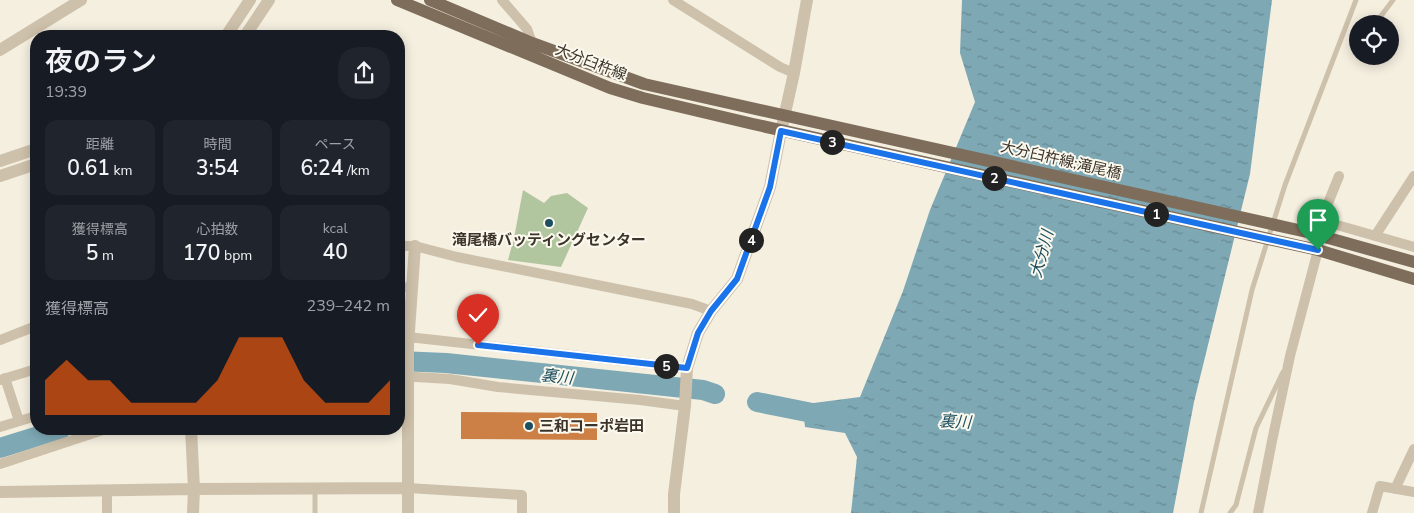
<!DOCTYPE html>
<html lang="ja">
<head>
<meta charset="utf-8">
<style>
	body { margin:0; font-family:"Nunito Sans","Noto Sans JP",sans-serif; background:#20242c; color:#f1f3f6; height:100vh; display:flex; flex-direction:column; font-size:19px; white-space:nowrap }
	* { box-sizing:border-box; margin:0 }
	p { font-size:16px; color:#9ea1a6 }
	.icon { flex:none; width:28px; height:28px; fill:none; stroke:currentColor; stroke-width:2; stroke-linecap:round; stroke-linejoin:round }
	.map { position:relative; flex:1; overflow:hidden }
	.sheet { position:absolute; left:30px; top:30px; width:375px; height:405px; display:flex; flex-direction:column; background:#171b24; border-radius:20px; box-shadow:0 2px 12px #0003 }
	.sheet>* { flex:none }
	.controls { position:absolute; left:1349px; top:15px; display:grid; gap:10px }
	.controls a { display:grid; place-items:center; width:50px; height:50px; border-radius:50%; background:#171b24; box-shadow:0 2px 12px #0003; font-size:25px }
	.pin { position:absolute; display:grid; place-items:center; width:42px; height:42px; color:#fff; margin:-51px -21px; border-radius:50% 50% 50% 0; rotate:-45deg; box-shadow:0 0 5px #0007 }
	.pin .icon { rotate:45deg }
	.km { position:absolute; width:25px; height:25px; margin:-12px; border-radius:50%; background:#222; color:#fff; font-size:14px; line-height:25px; text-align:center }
	.round { display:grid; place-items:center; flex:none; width:52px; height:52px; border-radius:20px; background:#20242c }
	.summary { display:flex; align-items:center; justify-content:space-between; height:85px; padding:0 15px }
	h1 { font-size:28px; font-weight:600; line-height:38px }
	.metrics { display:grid; grid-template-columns:repeat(3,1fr); gap:8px; height:85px; padding:5px 15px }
	.metrics div { display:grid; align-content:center; border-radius:12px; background:#20242c; text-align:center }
	.metrics b { font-size:21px; font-weight:600 }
	.metrics small { font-size:14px; font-weight:400 }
	.metrics p { font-size:14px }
	.chart { height:140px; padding:10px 15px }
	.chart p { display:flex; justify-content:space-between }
	.chart svg { width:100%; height:90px; margin-top:5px; fill:#ea580c; opacity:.7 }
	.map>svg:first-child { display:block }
	.grass { fill:#b1c59f }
	.water { fill:url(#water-ripples) }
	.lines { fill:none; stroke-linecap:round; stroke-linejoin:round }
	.river { stroke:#7da8b4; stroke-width:20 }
	.building { fill:#cd8046 }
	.service { stroke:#cec1ab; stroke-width:5 }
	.minor { stroke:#cec1ab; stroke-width:10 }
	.tertiary { stroke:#cec1ab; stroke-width:12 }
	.primary { stroke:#7e6d5b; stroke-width:12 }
	.route-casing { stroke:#fff; stroke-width:10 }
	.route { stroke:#1a73e8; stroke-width:6 }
	.poi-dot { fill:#1d4f60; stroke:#fbf8ee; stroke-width:2 }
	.labels { text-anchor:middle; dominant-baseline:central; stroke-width:4; stroke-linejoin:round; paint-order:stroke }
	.street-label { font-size:15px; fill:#3c332a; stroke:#fbf8ee }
	.poi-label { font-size:15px; font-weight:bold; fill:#3c332a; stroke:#fbf8ee }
	.water-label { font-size:16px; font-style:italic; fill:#1d4f60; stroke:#fbf8ee }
</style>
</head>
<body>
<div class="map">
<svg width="1414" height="513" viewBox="0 0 1414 513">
	<defs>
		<pattern id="water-ripples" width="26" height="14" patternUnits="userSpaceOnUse" patternTransform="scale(1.25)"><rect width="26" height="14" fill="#7da8b4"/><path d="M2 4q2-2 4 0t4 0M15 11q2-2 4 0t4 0" fill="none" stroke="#688993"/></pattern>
	</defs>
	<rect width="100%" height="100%" fill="#f5efe0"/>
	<!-- grass -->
	<path class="grass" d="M523 190 544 203 551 196 567 193 588 208 561 267 508 260 514 238Z"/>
	<!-- water -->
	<path class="water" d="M962 0H1272L1250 174 1194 402 1173 513H851L857 457 845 433 805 427 804 418 806 404 860 397 903 291 930 210 975 102 960 53Z"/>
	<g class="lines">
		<!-- river -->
		<path class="river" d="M399 361 446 363 703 390 715 394
			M757 402 832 417
			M0 448 61 429"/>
	</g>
	<!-- building -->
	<path class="building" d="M461 412 597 413V440L461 439Z"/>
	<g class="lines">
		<!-- service -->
		<path class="service" d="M1375 24 1393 0
			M315 490V513
			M1201 513 1252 290 1285 185 1356 0
			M1230 513 1236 505 1256 428 1283 372"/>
		<!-- minor -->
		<path class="minor" d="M502 0 527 29 532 43
			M673 0 780 67 794 73
			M1337 225 1414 247
			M1318 235 1324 213 1339 176
			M1375 236 1414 176
			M399 246H415L457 257 692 304 711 311
			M399 288 412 287
			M399 338 408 337 687 368
			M0 340 36 326
			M399 376 450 379 498 387 640 400 685 406
			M5 378 19 421
			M0 380 36 369
			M0 427 36 416
			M0 464 106 429
			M408 488 522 495V513
			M1395 489 1414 449
			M107 513V491
			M1258 513 1272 441 1290 356 1318 250
			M1372 513 1380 486 1414 492"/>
		<!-- tertiary -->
		<path class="tertiary" d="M226 36 250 0
			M245 36 269 0
			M0 50 81 0
			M0 161 36 149
			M0 176 36 164
			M191 429 194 489 193 513
			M0 492 194 489 408 488
			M408 513V345L415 246
			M674 513V494L685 406 687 368 698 333 711 311 737 279 770 187 781 131 794 73 807 0"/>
		<!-- primary -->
		<path class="primary" d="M397 0 610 88 643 98 753 124 1318 250 1414 279
			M430 0 532 43 644 84 1307 232 1414 262"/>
	</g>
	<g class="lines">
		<defs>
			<path id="route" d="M478 345 687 368 698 333 711 311 737 279 770 187 781 131 1318 250"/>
		</defs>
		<!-- route casing -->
		<use href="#route" class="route-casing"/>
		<!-- route -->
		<use href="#route" class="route"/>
	</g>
	<!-- markers -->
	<g class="poi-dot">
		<circle cx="549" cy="223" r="5"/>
		<circle cx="529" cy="426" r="5"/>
	</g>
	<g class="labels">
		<!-- street labels -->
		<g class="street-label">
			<text transform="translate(591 62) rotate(21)">大分臼杵線</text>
			<text transform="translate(1061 160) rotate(13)">大分臼杵線;滝尾橋</text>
		</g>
		<!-- poi labels -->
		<g class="poi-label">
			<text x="549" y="240">滝尾橋バッティングセンター</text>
			<text x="539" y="426" text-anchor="start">三和コーポ岩田</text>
		</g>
		<!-- water labels -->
		<g class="water-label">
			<text transform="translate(1042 254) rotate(-75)">大分川</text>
			<text transform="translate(557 377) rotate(6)">裏川</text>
			<text transform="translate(955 422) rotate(3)">裏川</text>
		</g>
	</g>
</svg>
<div class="controls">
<a><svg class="icon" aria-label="locate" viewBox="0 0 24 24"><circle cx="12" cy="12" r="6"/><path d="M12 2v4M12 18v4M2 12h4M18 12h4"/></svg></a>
</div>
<div class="pin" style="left:1318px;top:250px;background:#1e9e55"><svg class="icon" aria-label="arrive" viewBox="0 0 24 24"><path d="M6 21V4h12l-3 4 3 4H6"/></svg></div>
<div class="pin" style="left:478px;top:345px;background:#d93025"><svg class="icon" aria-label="check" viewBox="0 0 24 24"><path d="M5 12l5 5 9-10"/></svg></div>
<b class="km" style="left:1156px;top:214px">1</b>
<b class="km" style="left:994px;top:178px">2</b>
<b class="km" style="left:832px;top:142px">3</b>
<b class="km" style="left:751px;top:240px">4</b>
<b class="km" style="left:666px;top:366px">5</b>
<section class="sheet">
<div class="summary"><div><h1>夜のラン</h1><p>19:39</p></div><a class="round"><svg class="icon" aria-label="share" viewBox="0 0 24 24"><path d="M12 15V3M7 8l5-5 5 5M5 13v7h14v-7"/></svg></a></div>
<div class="metrics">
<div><p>距離</p><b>0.61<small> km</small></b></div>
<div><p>時間</p><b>3:54</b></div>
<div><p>ペース</p><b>6:24<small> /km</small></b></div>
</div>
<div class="metrics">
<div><p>獲得標高</p><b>5<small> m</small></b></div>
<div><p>心拍数</p><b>170<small> bpm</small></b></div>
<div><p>kcal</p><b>40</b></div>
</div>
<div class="chart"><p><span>獲得標高</span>239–242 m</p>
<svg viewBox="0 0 160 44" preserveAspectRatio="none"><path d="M0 44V27L10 17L20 27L30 27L40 38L50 38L60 38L70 38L80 27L90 6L100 6L110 6L120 27L130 38L140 38L150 38L160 27V44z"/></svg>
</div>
</section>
</div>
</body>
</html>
